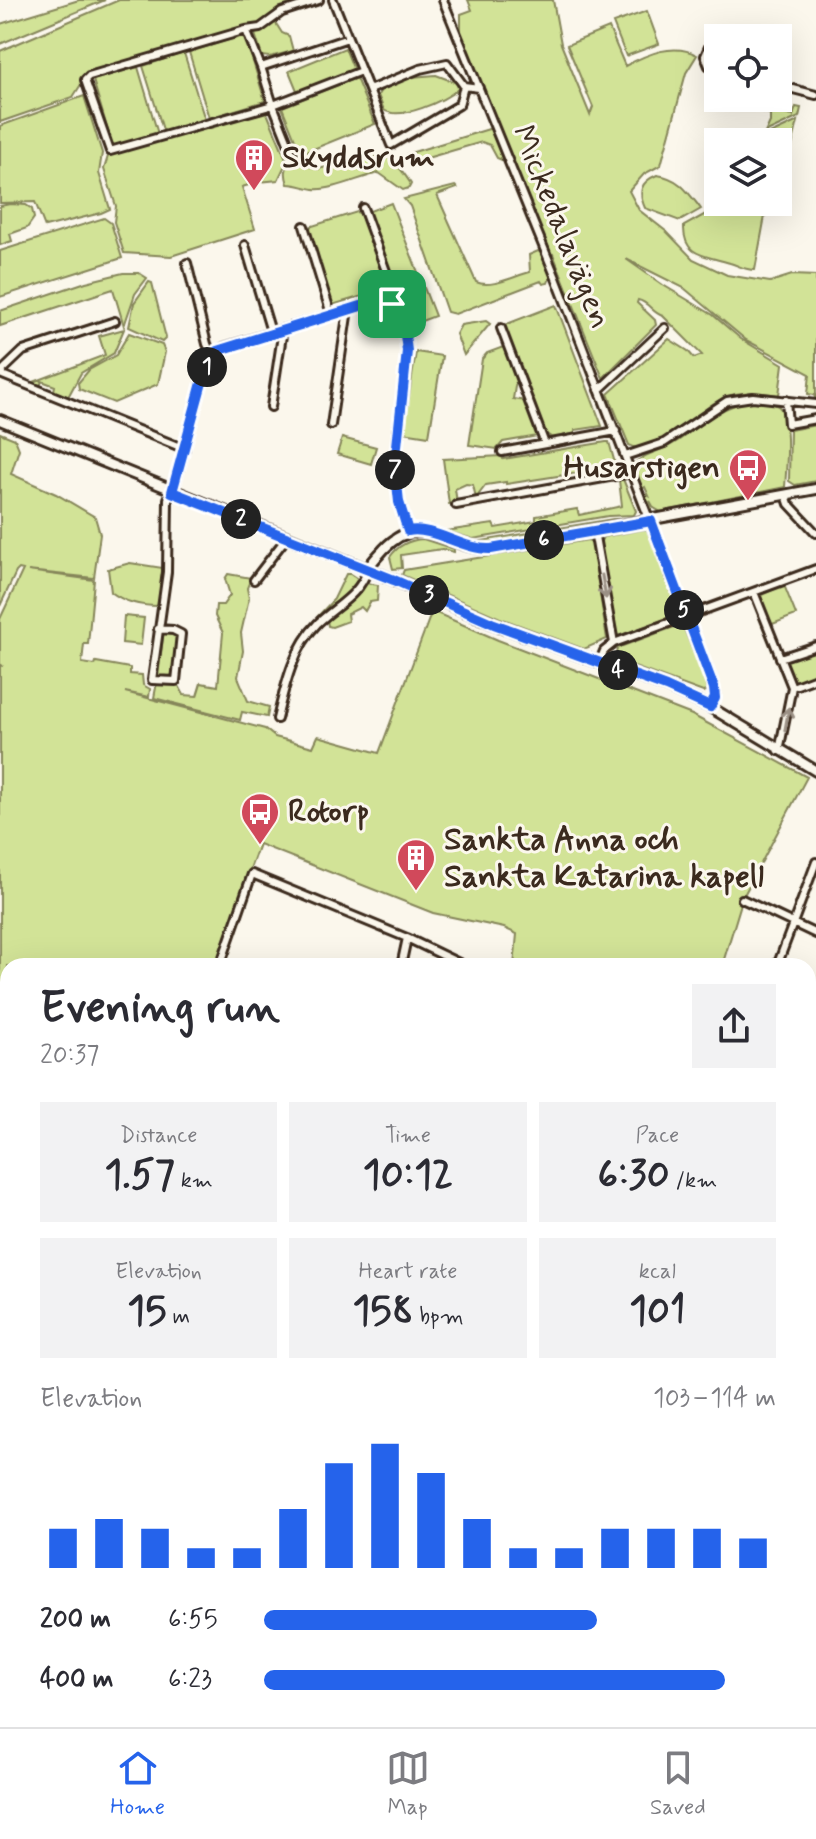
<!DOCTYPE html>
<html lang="en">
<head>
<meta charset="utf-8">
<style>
	body { margin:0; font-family:Mynerve,sans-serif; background:#f2f2f3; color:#2b2b33; height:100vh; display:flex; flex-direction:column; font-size:30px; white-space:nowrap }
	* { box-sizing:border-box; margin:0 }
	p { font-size:26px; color:#7c7c81 }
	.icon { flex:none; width:44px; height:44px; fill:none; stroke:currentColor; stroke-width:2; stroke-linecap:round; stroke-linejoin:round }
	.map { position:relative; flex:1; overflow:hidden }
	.sheet { position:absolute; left:0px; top:958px; width:816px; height:770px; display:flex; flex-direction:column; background:#fff; border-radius:24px 24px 0 0; box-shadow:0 8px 32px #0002 }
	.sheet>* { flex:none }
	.tools { position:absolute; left:704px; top:24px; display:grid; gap:16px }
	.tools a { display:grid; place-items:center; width:88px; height:88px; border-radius:0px; background:#fff; box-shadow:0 8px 32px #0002; font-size:40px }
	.pin { position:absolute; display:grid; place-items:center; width:68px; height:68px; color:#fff; margin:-34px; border-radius:16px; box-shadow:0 4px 12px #0006 }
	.km { position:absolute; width:40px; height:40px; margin:-20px; border-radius:50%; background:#222; color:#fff; font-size:22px; line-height:40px; text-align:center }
	.round { display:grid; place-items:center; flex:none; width:84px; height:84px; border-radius:0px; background:#f2f2f3 }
	.summary { display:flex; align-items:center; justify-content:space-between; height:136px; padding:0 40px }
	h1 { font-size:44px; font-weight:700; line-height:60px }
	.figures { display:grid; grid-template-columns:repeat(3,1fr); gap:12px; height:136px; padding:8px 40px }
	.figures div { display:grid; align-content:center; border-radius:0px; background:#f2f2f3; text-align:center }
	.figures b { font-size:40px; font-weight:700 }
	.figures small { font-size:22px; font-weight:400 }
	.figures p { font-size:22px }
	.chart { height:224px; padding:16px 40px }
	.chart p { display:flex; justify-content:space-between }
	.chart svg { width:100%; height:144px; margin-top:8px; stroke:#2563eb; stroke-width:6 }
	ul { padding:0 40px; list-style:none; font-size:26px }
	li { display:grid; grid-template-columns:128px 96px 1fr; align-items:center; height:60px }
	li i { height:20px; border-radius:10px; background:#2563eb }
	.tab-bar { display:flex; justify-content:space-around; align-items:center; height:112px; border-top:2px solid #e1e1e2; background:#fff; font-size:22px; color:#7c7c81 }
	.tab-bar a { display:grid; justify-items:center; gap:4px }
	.tab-bar .active { color:#2563eb }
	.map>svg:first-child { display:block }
	.green { fill:#d2e397; stroke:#86865a; stroke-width:2 }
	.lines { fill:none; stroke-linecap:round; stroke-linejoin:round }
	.stream { stroke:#768fa3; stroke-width:2 }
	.minor-casing { stroke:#3b2a1e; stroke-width:12 }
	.tertiary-casing { stroke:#3b2a1e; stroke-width:14 }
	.secondary-casing { stroke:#3b2a1e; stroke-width:15 }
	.minor { stroke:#fbf7ec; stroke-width:6 }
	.tertiary { stroke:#fbf7ec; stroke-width:8 }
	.secondary { stroke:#fbf7ec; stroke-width:9 }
	.oneway { stroke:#9b9085 }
	.route-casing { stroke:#fff; stroke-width:16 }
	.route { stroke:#2563eb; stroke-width:10 }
	.labels { text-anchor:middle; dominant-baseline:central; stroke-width:6; stroke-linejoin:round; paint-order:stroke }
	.poi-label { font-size:32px; font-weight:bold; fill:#3b2a1e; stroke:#fbf7ec; text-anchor:start }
	.street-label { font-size:32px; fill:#3b2a1e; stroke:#fbf7ec }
</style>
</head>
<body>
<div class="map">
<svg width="816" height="1727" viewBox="0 0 816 1727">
	<rect width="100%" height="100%" fill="#fbf7ec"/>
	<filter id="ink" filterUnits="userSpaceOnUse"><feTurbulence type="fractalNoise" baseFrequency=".0125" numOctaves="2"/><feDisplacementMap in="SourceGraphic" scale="16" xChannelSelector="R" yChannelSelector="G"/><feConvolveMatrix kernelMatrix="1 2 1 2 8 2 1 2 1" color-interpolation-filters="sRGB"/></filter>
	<g filter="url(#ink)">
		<!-- green -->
		<path class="green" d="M79 0H105L0 44V24Z
			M119 0H309L280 11 256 27 226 33 87 75 73 97 0 122V51Z
			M468 0H553L561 44 590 115 593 107 567 45 609 28 625 66C647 54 674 42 697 55L686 73 661 165 644 174 629 191 639 210 667 232 693 259 727 275 770 282 792 275 816 276V401L814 395 808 394 810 374 746 340 684 288 626 259 663 285 713 315 741 339 783 364 779 395C764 393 750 391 735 394 712 399 696 419 677 431 664 440 651 444 636 448L629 445 608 394 669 339 688 351 694 358 702 355 663 316C652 313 649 302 638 300L637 303 655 320 656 325 603 378 553 254 549 255 461 36V14L472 10Z
			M647 11 659 44 626 56 613 23Z
			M275 22 282 33 289 36 293 51 270 57 262 56 255 34Z
			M245 35 265 101 209 118 189 52Z
			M345 48 354 70 298 93 289 71Z
			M184 53 205 120 164 133 143 66Z
			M138 67 158 134 113 148 93 80Z
			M436 75 457 83 458 89C444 101 400 121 384 110L378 95 381 90 411 77Z
			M356 78 375 124 301 154 282 107Z
			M84 96 102 153 99 173 110 209 101 213 45 227 35 202 0 203V126Z
			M748 98 770 101 768 110 793 116 796 107 801 108 799 117 765 133 770 122V114L753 109 754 105 747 103Z
			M265 108 287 161 278 180 259 182 242 187 255 229 171 256 124 253 114 222 116 206 104 169 109 153Z
			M798 121 777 208 775 213 771 214 766 202H778V143L781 139 778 135H768Z
			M492 128 504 161 497 158 490 145 482 142 413 162 408 157 407 154Z
			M381 155C394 158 404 173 411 184L409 188 403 190 379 173C360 177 332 191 314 189 305 188 298 184 288 184 285 175 284 168 292 161L318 169Z
			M657 175C680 178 688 192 701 209L680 221 645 208C638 192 640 182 657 175Z
			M455 186 457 188 437 195 476 282C491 289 514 276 530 272L529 255 538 251 542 253 551 275 548 283 543 284 541 281 455 314 447 312 410 206 404 199Z
			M717 199 718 202C738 202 751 200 765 216L755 270C744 270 740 266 730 263 707 255 683 258 684 226L713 210Z
			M391 203 435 316 411 325 367 212Z
			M10 204 26 205 32 209 34 218 27 228 10 234 12 241 0 245V206Z
			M357 212 361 214 390 288 332 305 308 231 309 227Z
			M104 218 111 223 122 258 0 297V251Z
			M123 273H139L147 278 135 294 124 326 113 289 0 326V311L86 282Z
			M149 282 152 283 166 338 162 342 129 327 134 303Z
			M556 305 602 426 575 430V436L554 439 545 433 504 325Z
			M486 321 490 324 464 355 456 334 461 325Z
			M124 329 114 353 81 373 68 397 54 391 55 386 42 381 40 386 31 383 105 355 99 336Z
			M129 333 162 345 165 352 158 384 114 403 79 389 78 383 89 370 116 355Z
			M506 346 517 374 513 399 525 401 538 436 503 442 497 449 469 445 482 359 487 353Z
			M416 352 442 356 429 436 403 432Z
			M747 402C756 402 771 401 778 406 792 416 786 471 785 487L661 512 654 508 650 501 652 513 644 493 649 496 645 487 642 489 633 465C644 453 661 452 676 442 700 426 718 407 747 402Z
			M816 425V481L795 485 789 481 790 430Z
			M0 433 15 439 19 449 11 474 56 494 95 517 100 534 94 578 28 571 94 580 88 644H84L82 663 95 665 96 662 130 668V674L142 675 143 685 150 689 149 697 125 692 265 729 275 737 313 747 318 736 379 753 432 611 498 640 692 715 807 777 743 897 722 966H514L517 934 504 928 433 913 259 844 215 966H8V1274L0 1271V665L3 666 0 664V619L23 570 19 569 16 572 0 606Z
			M342 438 376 447 371 464 337 454Z
			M606 442H609L616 467 506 484V482L486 485 476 498 473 485 466 484 455 489 457 503 449 504 443 459 502 456 503 459Z
			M623 479 636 511 634 515 608 516 473 539 446 531 493 524 495 528 536 521V516L577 509 579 515 622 506 619 480Z
			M613 519H635L487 545 470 543Z
			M645 529 649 531 679 610 676 615 619 636 615 634 600 543 603 537Z
			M423 539 454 549V552L442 549 401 555 402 568 393 569 390 557C398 545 409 540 423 539Z
			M588 540 592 542 607 639 584 649 500 618 402 575 404 570Z
			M130 563 163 568 158 606C142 606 124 602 111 592L108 569Z
			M228 574 251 578 247 588 249 598 241 633 243 651 238 677 248 701 269 707 267 717 242 712 240 720 154 698 157 682 178 684 184 695 197 696 201 683 218 686 223 633 215 616 216 605H223L230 595 225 579Z
			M346 574H350L359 580 342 601 322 616H318L334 599Z
			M366 583 378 585 377 601 370 602 365 611 361 607 347 614 348 621 332 627 328 626 327 620 352 600Z
			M784 585 796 615 770 625 759 596Z
			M124 616 144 618 141 645 122 643Z
			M682 624 710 690 703 692 615 660 617 648Z
			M164 630 178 633 174 678 158 676Z
			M816 650V675L795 683 786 661Z
			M816 1551V1727H341L352 1720H808V1553Z
			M0 1619 8 1633V1720H57L61 1727H0Z"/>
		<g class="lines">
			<!-- stream -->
			<path class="stream" d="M808 1673H816
				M576 1727 592 1720
				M814 1727 816 1718"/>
			<defs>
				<path id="minor" d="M333 0 369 90
					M443 0 556 278 711 679 715 698 710 707
					M246 30 260 28 282 12 319 0
					M348 38 261 67 273 105 361 71
					M718 44 709 47 705 56 709 66 718 69
					M261 67 246 30 89 76 85 80 110 151 273 105 293 155
					M778 85 816 95
					M464 86 447 63 420 69 369 90 391 145 459 105 464 86 479 88
					M363 208 394 293 392 304
					M304 226 331 314
					M245 245 271 332
					M187 263 207 344 213 356
					M501 328 545 444
					M0 373 23 351 115 321
					M0 374 185 449
					M599 390 665 328
					M786 400 788 424 816 419
					M271 407 283 329
					M331 425 348 309
					M502 452 616 431
					M625 456 664 443 727 401 753 397 816 404
					M786 495 789 504 816 533
					M456 505 631 473
					M594 531 614 643
					M254 580 287 537
					M754 592 792 687 779 751
					M158 629 173 630 181 634 176 681 152 680 167 572 168 499 175 483 206 368 213 356 224 347 380 300 392 304 404 327 407 351 395 465 399 502 408 531
					M780 658 816 646
					M599 663 604 651 614 643 816 569
					M792 687 816 678
					M277 719C285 686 293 648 318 623 337 605 359 596 368 569
					M742 899 816 934
					M220 966 252 874 407 938 465 966
					M401 966 407 938
					M777 966 816 862
					M808 1024 816 1048
					M808 1091 816 1089
					M808 1212 816 1217
					M808 1234 816 1228
					M0 1324 8 1329
					M810 1462 816 1438
					M0 1473 8 1450
					M0 1521 8 1524
					M68 1720 72 1727
					M222 1720 224 1727
					M229 1727 277 1720
					M349 1727 361 1720"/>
				<path id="tertiary" d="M0 420 394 580 494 624 666 687 710 707 816 771
					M368 569C372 561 378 556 384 549 422 509 447 550 491 549L816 489"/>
				<path id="secondary" d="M808 1326 816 1305
					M808 1376 816 1329
					M808 1521 816 1523
					M808 1534 816 1533
					M0 1584H8
					M0 1597H8"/>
			</defs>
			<!-- minor casing -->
			<use href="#minor" class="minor-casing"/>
			<!-- tertiary casing -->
			<use href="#tertiary" class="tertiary-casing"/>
			<!-- secondary casing -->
			<use href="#secondary" class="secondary-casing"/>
			<!-- minor -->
			<use href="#minor" class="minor"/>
			<!-- tertiary -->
			<use href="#tertiary" class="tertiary"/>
			<!-- secondary -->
			<use href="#secondary" class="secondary"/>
		</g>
		<!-- one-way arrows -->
		<defs><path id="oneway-shaft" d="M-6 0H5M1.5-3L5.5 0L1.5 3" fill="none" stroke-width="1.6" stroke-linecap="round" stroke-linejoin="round" transform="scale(2)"/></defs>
		<g class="oneway">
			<use href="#oneway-shaft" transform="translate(604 587) rotate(80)"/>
			<use href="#oneway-shaft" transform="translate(787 719) rotate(-80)"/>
		</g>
	</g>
	<g class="lines" filter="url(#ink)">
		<defs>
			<path id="route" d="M380 300 392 304 404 327 407 351 395 465 399 502 408 531C434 526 462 550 491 549L651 521 714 688 715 698 710 707 666 687 494 624 394 580 172 492 206 368 217 351Z"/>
		</defs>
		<!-- route casing -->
		<use href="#route" class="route-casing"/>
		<!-- route -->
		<use href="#route" class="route"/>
	</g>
	<!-- icons -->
	<defs>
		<symbol id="building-pin" viewBox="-11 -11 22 30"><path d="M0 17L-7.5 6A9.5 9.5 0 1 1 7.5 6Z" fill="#d1495b" stroke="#fbf7ec"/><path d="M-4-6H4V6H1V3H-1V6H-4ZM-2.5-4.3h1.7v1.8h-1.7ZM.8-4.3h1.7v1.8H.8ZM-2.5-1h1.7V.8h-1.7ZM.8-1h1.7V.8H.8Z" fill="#fff"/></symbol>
		<symbol id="bus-pin" viewBox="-11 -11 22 30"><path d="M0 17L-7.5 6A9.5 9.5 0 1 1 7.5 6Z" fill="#d1495b" stroke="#fbf7ec"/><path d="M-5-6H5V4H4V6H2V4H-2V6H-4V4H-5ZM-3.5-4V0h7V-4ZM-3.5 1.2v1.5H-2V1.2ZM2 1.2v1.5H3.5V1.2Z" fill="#fff"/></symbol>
	</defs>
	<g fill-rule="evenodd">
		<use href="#building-pin" x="232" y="136" width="44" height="60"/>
		<use href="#bus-pin" x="726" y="446" width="44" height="60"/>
		<use href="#bus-pin" x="238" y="790" width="44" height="60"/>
		<use href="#building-pin" x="394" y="836" width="44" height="60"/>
	</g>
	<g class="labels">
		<!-- poi labels -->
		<g class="poi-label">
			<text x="282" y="158">Skyddsrum</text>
			<text x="720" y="468" text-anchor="end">Husarstigen</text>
			<text x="288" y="812">Rotorp</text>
			<text x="444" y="840">Sankta Anna och<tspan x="444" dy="37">Sankta Katarina kapell</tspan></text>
		</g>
		<!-- street labels -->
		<g class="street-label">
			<text transform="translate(561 227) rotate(68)">Mickedalavägen</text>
		</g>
	</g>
</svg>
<div class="tools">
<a><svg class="icon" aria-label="locate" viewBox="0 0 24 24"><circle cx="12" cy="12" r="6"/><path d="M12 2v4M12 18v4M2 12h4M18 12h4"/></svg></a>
<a><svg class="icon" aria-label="layers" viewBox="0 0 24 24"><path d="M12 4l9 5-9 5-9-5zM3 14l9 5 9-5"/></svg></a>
</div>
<div class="pin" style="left:392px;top:304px;background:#1e9e55"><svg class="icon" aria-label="arrive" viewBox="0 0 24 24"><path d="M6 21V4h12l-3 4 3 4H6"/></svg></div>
<b class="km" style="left:207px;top:367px">1</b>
<b class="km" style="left:241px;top:519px">2</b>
<b class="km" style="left:429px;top:595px">3</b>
<b class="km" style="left:618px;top:670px">4</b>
<b class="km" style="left:684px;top:610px">5</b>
<b class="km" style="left:544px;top:540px">6</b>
<b class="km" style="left:395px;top:470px">7</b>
<section class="sheet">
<div class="summary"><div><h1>Evening run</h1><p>20:37</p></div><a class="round"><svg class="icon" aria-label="share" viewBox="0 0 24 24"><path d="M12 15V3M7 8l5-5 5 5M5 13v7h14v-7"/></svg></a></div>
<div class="figures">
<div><p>Distance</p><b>1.57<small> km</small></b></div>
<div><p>Time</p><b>10:12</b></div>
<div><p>Pace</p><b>6:30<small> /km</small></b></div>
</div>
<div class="figures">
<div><p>Elevation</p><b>15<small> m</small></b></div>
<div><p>Heart rate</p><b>158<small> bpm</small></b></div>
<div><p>kcal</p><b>101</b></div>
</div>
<div class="chart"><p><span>Elevation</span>103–114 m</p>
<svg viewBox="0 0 160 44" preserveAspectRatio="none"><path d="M5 44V32M15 44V29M25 44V32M35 44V38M45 44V38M55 44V26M65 44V12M75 44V6M85 44V15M95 44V29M105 44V38M115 44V38M125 44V32M135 44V32M145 44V32M155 44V35"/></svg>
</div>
<ul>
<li><b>200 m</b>6:55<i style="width:65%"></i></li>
<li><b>400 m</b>6:23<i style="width:90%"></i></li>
</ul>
</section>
</div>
<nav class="tab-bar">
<a class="active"><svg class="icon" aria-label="home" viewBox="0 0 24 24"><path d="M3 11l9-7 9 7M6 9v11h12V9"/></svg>Home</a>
<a><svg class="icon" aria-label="map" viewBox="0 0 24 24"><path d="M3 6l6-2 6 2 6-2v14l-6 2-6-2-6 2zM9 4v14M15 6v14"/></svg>Map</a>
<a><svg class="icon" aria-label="saved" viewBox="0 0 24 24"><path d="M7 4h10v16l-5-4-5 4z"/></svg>Saved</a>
</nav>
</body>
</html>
